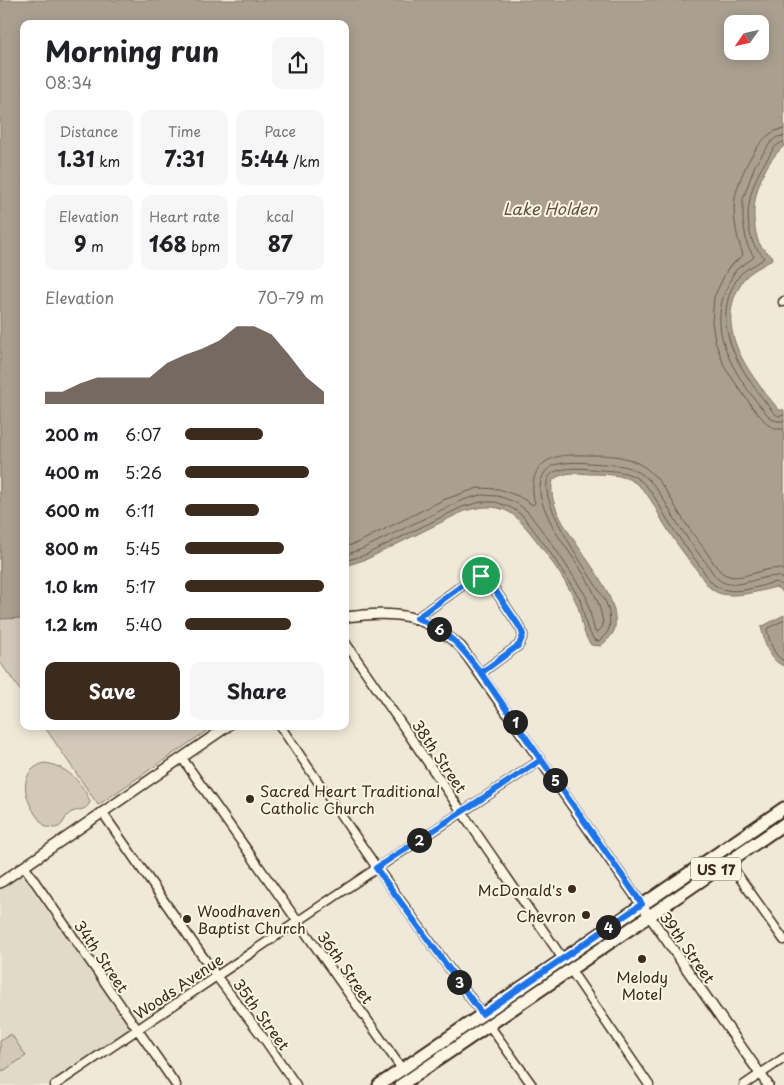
<!DOCTYPE html>
<html lang="en">
<head>
<meta charset="utf-8">
<style>
	body { margin:0; font-family:"Playpen Sans",sans-serif; background:#f6f6f6; color:#202124; height:100vh; display:flex; flex-direction:column; font-size:19px; white-space:nowrap }
	* { box-sizing:border-box; margin:0 }
	p { font-size:16px; color:#757577 }
	.icon { flex:none; width:28px; height:28px; fill:none; stroke:currentColor; stroke-width:2; stroke-linecap:round; stroke-linejoin:round }
	.map { position:relative; flex:1; overflow:hidden }
	.details { position:absolute; left:20px; top:20px; width:329px; height:710px; display:flex; flex-direction:column; background:#fff; border-radius:10px; box-shadow:0 2px 12px #0003 }
	.details>* { flex:none }
	.needle { width:32px; rotate:236deg }
	.fabs { position:absolute; left:724px; top:15px; display:grid; gap:10px }
	.fabs a { display:grid; place-items:center; width:45px; height:45px; border-radius:10px; background:#fff; box-shadow:0 2px 12px #0003; font-size:25px }
	.pin { position:absolute; display:grid; place-items:center; width:42px; height:42px; color:#fff; margin:-21px; border:2px solid #fff; border-radius:50%; box-shadow:0 1px 5px #0007 }
	.km { position:absolute; width:25px; height:25px; margin:-12px; border-radius:50%; background:#222; color:#fff; font-size:14px; line-height:25px; text-align:center }
	.round { display:grid; place-items:center; flex:none; width:52px; height:52px; border-radius:10px; background:#f6f6f6 }
	.summary { display:flex; align-items:center; justify-content:space-between; height:85px; padding:0 25px }
	h1 { font-size:28px; font-weight:700; line-height:38px }
	.metrics { display:grid; grid-template-columns:repeat(3,1fr); gap:8px; height:85px; padding:5px 25px }
	.metrics div { display:grid; align-content:center; border-radius:10px; background:#f6f6f6; text-align:center }
	.metrics b { font-size:21px; font-weight:700 }
	.metrics small { font-size:14px; font-weight:400 }
	.metrics p { font-size:14px }
	.chart { height:140px; padding:10px 25px }
	.chart p { display:flex; justify-content:space-between }
	.chart svg { width:100%; height:90px; margin-top:5px; fill:#3b2a1e; opacity:.7 }
	.cta { display:flex; gap:10px; margin-top:auto; padding:10px 25px }
	.cta a { flex:1; height:58px; border-radius:10px; background:#3b2a1e; color:#fff; font-size:20px; font-weight:700; line-height:58px; text-align:center }
	.cta a+a { background:#f6f6f6; color:#202124 }
	ul { padding:0 25px; list-style:none; font-size:16px }
	li { display:grid; grid-template-columns:80px 60px 1fr; align-items:center; height:38px }
	li i { height:12px; border-radius:6px; background:#3b2a1e }
	.map>svg:first-child { display:block }
	.built { fill:#e1d9c9 }
	.green { fill:#d2c9ba; stroke:#867a6c }
	.water { fill:#aaa091; stroke:#7e7163; fill-rule:evenodd }
	.lines { fill:none; stroke-linecap:round; stroke-linejoin:round }
	.shore { stroke:#67594c; stroke-width:1 }
	.minor-casing { stroke:#3b2a1e; stroke-width:11 }
	.tertiary-casing { stroke:#3b2a1e; stroke-width:12 }
	.primary-casing { stroke:#3b2a1e; stroke-width:15 }
	.minor { stroke:#fcf5e5; stroke-width:8 }
	.tertiary { stroke:#fcf5e5; stroke-width:9 }
	.primary { stroke:#fcf5e5; stroke-width:11 }
	.route-casing { stroke:#fff; stroke-width:10 }
	.route { stroke:#1a73e8; stroke-width:6 }
	.poi-dot { fill:#3b2a1e; stroke:#fcf5e5; stroke-width:2 }
	.labels { text-anchor:middle; dominant-baseline:central; stroke-width:4; stroke-linejoin:round; paint-order:stroke }
	.shield { fill:#fcf5e5; stroke:#75675a; stroke-width:1 }
	.shield-label { font-size:14px; font-weight:bold; fill:#3b2a1e }
	.street-label { font-size:15px; fill:#3b2a1e; stroke:#fcf5e5 }
	.poi-label { font-size:15px; fill:#3b2a1e; stroke:#fcf5e5; text-anchor:start }
	.water-label { font-size:16px; font-style:italic; fill:#625346; stroke:#fcf5e5 }
</style>
</head>
<body>
<div class="map">
<svg width="784" height="1085" viewBox="0 0 784 1085">
	<rect width="100%" height="100%" fill="#f0e9d9"/>
	<filter id="ink" filterUnits="userSpaceOnUse"><feTurbulence type="fractalNoise" baseFrequency=".02" numOctaves="2"/><feDisplacementMap in="SourceGraphic" scale="10" xChannelSelector="R" yChannelSelector="G"/><feConvolveMatrix kernelMatrix="1 2 1 2 8 2 1 2 1" color-interpolation-filters="sRGB"/></filter>
	<g filter="url(#ink)">
		<!-- built -->
		<path class="built" d="M15 876H22L26 881 129 1025 128 1031 125 1034 48 1085H0V886Z"/>
		<!-- green -->
		<path class="green" d="M24 396V696L0 662V413Z
			M44 726H214L98 805Z
			M44 763C65 765 83 782 90 802 86 811 80 809 72 812 65 815 64 825 58 827 55 829 49 827 46 827 29 811 11 774 44 763Z
			M11 1034 26 1056 3 1071 0 1066V1041Z"/>
		<!-- water -->
		<path class="water" d="M0 0H784V146C762 165 750 199 755 228 756 233 757 239 759 243 762 249 768 253 773 257L770 261C762 266 751 271 745 278 741 281 740 287 737 291 716 335 753 378 779 410H784V593L776 587C760 591 727 601 713 590 706 586 701 575 696 569 684 554 673 539 663 522 655 508 649 492 634 482 622 474 604 474 590 474 578 473 563 471 553 480 541 522 621 580 615 627 614 635 606 641 601 646L591 645C580 630 583 617 576 602 568 583 526 521 509 512 494 504 480 507 464 511L367 559 345 566V24H24V618L0 619ZM732 24H760V51H732Z
			M784 615V666C768 660 765 642 761 627Z"/>
		<g class="lines">
			<!-- shore -->
			<path class="shore" d="M784 129C759 129 739 177 735 198 732 216 737 238 743 255L728 268 714 297 712 322 715 341 725 368 753 408 768 425 775 429H784
				M784 136 777 137 771 142 755 165 743 199V221L747 244 754 257C749 262 741 265 736 270 732 275 729 282 727 288 704 335 741 384 771 419L777 421H784
				M784 142C776 143 772 151 768 158 751 182 742 214 753 243 755 249 762 253 764 258 757 265 745 268 739 276 705 325 744 376 775 414L779 416 784 415
				M345 547 359 542 443 500 478 488 499 489 518 496 533 505 535 503C531 489 532 473 543 464 555 453 575 455 590 455 602 455 617 455 628 459 655 468 666 490 679 513 687 526 696 538 705 550 710 557 717 570 724 574 742 584 766 563 784 570
				M345 555 362 549 460 501 480 495 498 496 515 502 527 511 553 545 586 596 595 632H598L603 626C601 590 572 559 554 529 549 518 542 506 540 494 539 480 544 467 558 464 574 461 588 463 603 464 617 465 628 465 640 473 655 482 663 499 672 514 682 532 694 548 707 564 710 569 714 575 718 579 736 595 768 568 784 579
				M345 561 365 555 462 507 481 502H496L512 508 523 516 548 549 580 599 587 628 594 640 599 641C603 637 607 634 609 629 611 622 609 610 606 603 598 583 519 483 557 471 572 466 587 469 602 470 614 471 624 471 635 477 651 486 658 504 667 519 677 535 688 551 700 566 704 571 710 583 716 586 734 597 758 586 776 582L784 586
				M784 620 768 628 767 630C770 641 773 656 784 661"/>
			<defs>
				<path id="minor" d="M783 302 784 301
					M417 618 474 577 481 576 489 581 521 629 523 635 519 645 481 673
					M345 642 563 959
					M280 726 377 868 482 1014
					M182 758 402 1069
					M102 812 217 977 265 1040 296 1085
					M728 861 784 940
					M24 866 176 1085
					M570 969 649 1085
					M489 1025 532 1085
					M55 1085 377 868 541 760
					M744 1085 784 1058"/>
				<path id="tertiary" d="M345 617C396 611 421 612 461 647L768 1085
					M0 883 228 726"/>
				<path id="primary" d="M379 1085 784 808
					M401 1085 784 824"/>
			</defs>
			<!-- minor casing -->
			<use href="#minor" class="minor-casing"/>
			<!-- tertiary casing -->
			<use href="#tertiary" class="tertiary-casing"/>
			<!-- primary casing -->
			<use href="#primary" class="primary-casing"/>
			<!-- minor -->
			<use href="#minor" class="minor"/>
			<!-- tertiary -->
			<use href="#tertiary" class="tertiary"/>
			<!-- primary -->
			<use href="#primary" class="primary"/>
		</g>
	</g>
	<g class="lines" filter="url(#ink)">
		<defs>
			<path id="route" d="M481 576 489 581 521 629 523 635 519 645 481 673 541 760 376 868 482 1014 642 904 481 673C460 645 450 633 417 618L474 577 481 576"/>
		</defs>
		<!-- route casing -->
		<use href="#route" class="route-casing"/>
		<!-- route -->
		<use href="#route" class="route"/>
	</g>
	<!-- markers -->
	<g class="poi-dot">
		<circle cx="250" cy="799" r="5"/>
		<circle cx="572" cy="889" r="5"/>
		<circle cx="586" cy="915" r="5"/>
		<circle cx="187" cy="919" r="5"/>
		<circle cx="642" cy="959" r="5"/>
	</g>
	<g class="labels">
		<!-- shield labels -->
		<rect class="shield" x="691" y="857.5" width="50" height="23" rx="4"/>
		<g class="shield-label">
			<text x="716" y="869">US 17</text>
		</g>
		<!-- street labels -->
		<g class="street-label">
			<text transform="translate(440 756) rotate(56)">38th Street</text>
			<text transform="translate(688 947) rotate(55)">39th Street</text>
			<text transform="translate(102 956) rotate(56)">34th Street</text>
			<text transform="translate(346 967) rotate(55)">36th Street</text>
			<text transform="translate(178 986) rotate(-34)">Woods Avenue</text>
			<text transform="translate(262 1014) rotate(54)">35th Street</text>
		</g>
		<!-- poi labels -->
		<g class="poi-label">
			<text x="260" y="790">Sacred Heart Traditional<tspan x="260" dy="17">Catholic Church</tspan></text>
			<text x="562" y="889" text-anchor="end">McDonald's</text>
			<text x="197" y="910">Woodhaven<tspan x="197" dy="17">Baptist Church</tspan></text>
			<text x="576" y="915" text-anchor="end">Chevron</text>
			<text x="642" y="976" text-anchor="middle">Melody<tspan x="642" dy="17">Motel</tspan></text>
		</g>
		<!-- water labels -->
		<g class="water-label">
			<text x="550" y="208">Lake Holden</text>
		</g>
	</g>
</svg>
<div class="fabs">
<a><svg class="needle" viewBox="-14 -14 28 28"><path d="M0-13l5 13h-10z" fill="#e53935"/><path d="M0 13l5-13h-10z" fill="#757577"/></svg></a>
</div>
<div class="pin" style="left:481px;top:576px;background:#1e9e55"><svg class="icon" aria-label="arrive" viewBox="0 0 24 24"><path d="M6 21V4h12l-3 4 3 4H6"/></svg></div>
<b class="km" style="left:515px;top:722px">1</b>
<b class="km" style="left:419px;top:840px">2</b>
<b class="km" style="left:459px;top:982px">3</b>
<b class="km" style="left:608px;top:927px">4</b>
<b class="km" style="left:555px;top:780px">5</b>
<b class="km" style="left:439px;top:629px">6</b>
<section class="details">
<div class="summary"><div><h1>Morning run</h1><p>08:34</p></div><a class="round"><svg class="icon" aria-label="share" viewBox="0 0 24 24"><path d="M12 15V3M7 8l5-5 5 5M5 13v7h14v-7"/></svg></a></div>
<div class="metrics">
<div><p>Distance</p><b>1.31<small> km</small></b></div>
<div><p>Time</p><b>7:31</b></div>
<div><p>Pace</p><b>5:44<small> /km</small></b></div>
</div>
<div class="metrics">
<div><p>Elevation</p><b>9<small> m</small></b></div>
<div><p>Heart rate</p><b>168<small> bpm</small></b></div>
<div><p>kcal</p><b>87</b></div>
</div>
<div class="chart"><p><span>Elevation</span>70–79 m</p>
<svg viewBox="0 0 160 44" preserveAspectRatio="none"><path d="M0 44V38L10 38L20 34L30 31L40 31L50 31L60 31L70 24L80 20L90 17L100 13L110 6L120 6L130 10L140 20L150 31L160 38V44z"/></svg>
</div>
<ul>
<li><b>200 m</b>6:07<i style="width:56%"></i></li>
<li><b>400 m</b>5:26<i style="width:89%"></i></li>
<li><b>600 m</b>6:11<i style="width:53%"></i></li>
<li><b>800 m</b>5:45<i style="width:71%"></i></li>
<li><b>1.0 km</b>5:17<i style="width:100%"></i></li>
<li><b>1.2 km</b>5:40<i style="width:76%"></i></li>
</ul>
<div class="cta"><a>Save</a><a>Share</a></div>
</section>
</div>
</body>
</html>
